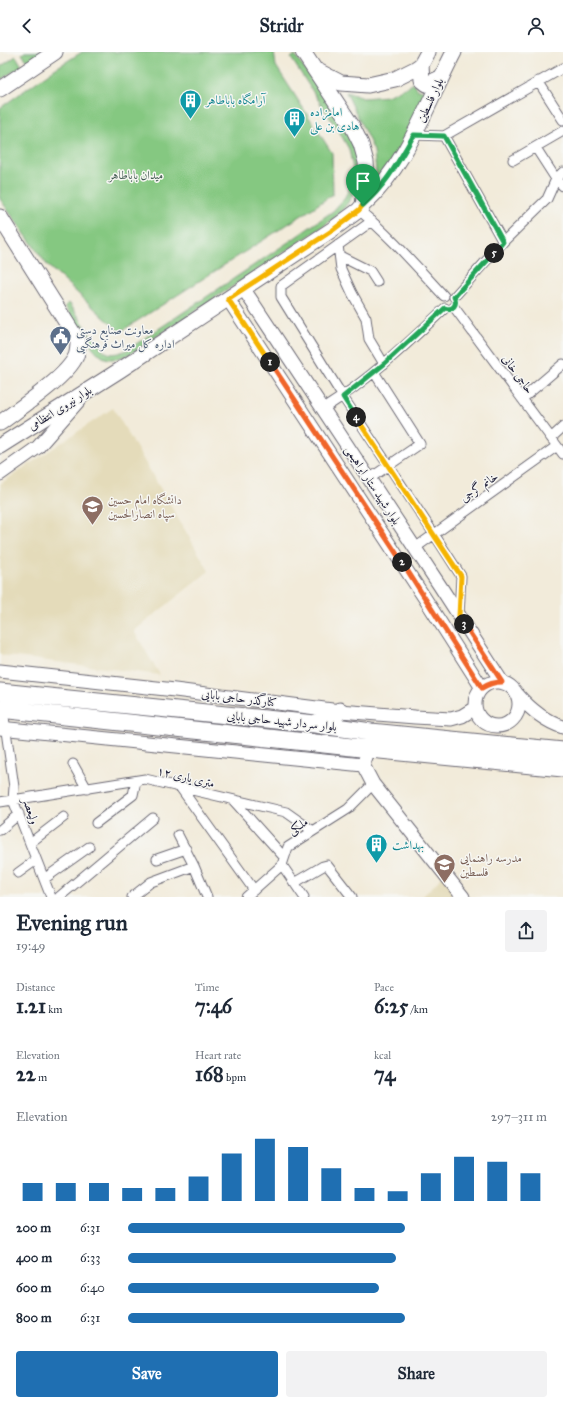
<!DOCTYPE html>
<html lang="en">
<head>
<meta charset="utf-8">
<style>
	body { margin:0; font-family:"IM FELL Great Primer",Amiri,serif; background:#f2f2f3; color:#1f2937; height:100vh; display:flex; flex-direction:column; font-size:15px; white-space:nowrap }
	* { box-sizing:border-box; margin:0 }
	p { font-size:13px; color:#747a83 }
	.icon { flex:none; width:22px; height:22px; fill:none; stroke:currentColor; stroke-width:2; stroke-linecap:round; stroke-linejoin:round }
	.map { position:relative; height:845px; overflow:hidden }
	.details { display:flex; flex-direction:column; background:#fff; flex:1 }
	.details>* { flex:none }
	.pin { position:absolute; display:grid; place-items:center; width:34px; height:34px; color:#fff; margin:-41px -17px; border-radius:50% 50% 50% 0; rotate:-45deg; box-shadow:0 0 4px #0007 }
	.pin .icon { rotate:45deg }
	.km { position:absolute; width:20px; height:20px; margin:-10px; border-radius:50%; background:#222; color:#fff; font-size:11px; line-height:20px; text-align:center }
	.round { display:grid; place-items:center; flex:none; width:42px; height:42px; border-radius:4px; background:#f2f2f3 }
	.headline { display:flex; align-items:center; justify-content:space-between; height:68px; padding:0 16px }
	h1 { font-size:22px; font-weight:700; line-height:30px }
	.stats { display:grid; grid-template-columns:repeat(3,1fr); gap:6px; height:68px; padding:4px 16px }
	.stats div { display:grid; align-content:center }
	.stats b { font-size:20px; font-weight:700 }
	.stats small { font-size:11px; font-weight:400 }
	.stats p { font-size:11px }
	.chart { height:112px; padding:8px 16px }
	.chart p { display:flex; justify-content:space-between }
	.chart svg { width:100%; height:72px; margin-top:4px; stroke:#1f6fb2; stroke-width:6 }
	.action { display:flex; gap:8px; margin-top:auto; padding:8px 16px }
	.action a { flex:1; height:46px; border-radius:4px; background:#1f6fb2; color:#fff; font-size:16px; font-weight:700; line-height:46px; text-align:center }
	.action a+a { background:#f2f2f3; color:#1f2937 }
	ul { padding:0 16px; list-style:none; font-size:13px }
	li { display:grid; grid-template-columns:64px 48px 1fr; align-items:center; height:30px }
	li i { height:10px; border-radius:5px; background:#1f6fb2 }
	header { display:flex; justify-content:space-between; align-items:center; height:52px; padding:0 16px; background:#fff; font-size:18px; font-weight:700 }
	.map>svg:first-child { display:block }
	.built { fill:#e4dbba }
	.green { fill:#85c881; stroke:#54755e }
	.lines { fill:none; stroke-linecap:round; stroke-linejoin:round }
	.street-casing { stroke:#6b6873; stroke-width:11 }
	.secondary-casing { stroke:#6b6873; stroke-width:15 }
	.primary-casing { stroke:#6b6873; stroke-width:17 }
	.highway-casing { stroke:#6b6873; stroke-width:19 }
	.street { stroke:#fff; stroke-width:9 }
	.secondary { stroke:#fff; stroke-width:13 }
	.primary { stroke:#fff; stroke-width:15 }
	.highway { stroke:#fff; stroke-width:17 }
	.split-1-casing { stroke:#fff; stroke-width:8 }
	.split-2-casing { stroke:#fff; stroke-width:8 }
	.split-3-casing { stroke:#fff; stroke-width:8 }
	.split-4-casing { stroke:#fff; stroke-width:8 }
	.split-5-casing { stroke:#fff; stroke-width:8 }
	.split-6-casing { stroke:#fff; stroke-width:8 }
	.split-1 { stroke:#f5b400; stroke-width:5 }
	.split-2 { stroke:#f0652b; stroke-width:5 }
	.split-3 { stroke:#f0652b; stroke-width:5 }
	.split-4 { stroke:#f5b400; stroke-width:5 }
	.split-5 { stroke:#22a559; stroke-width:5 }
	.split-6 { stroke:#22a559; stroke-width:5 }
	.labels { text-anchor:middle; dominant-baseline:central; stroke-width:3; stroke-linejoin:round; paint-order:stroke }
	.culture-label { font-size:12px; fill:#0d838f; stroke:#f6f6f2; text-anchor:start }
	.street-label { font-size:12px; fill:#22223b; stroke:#f6f6f2 }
	.park-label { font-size:12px; fill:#455c54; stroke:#f6f6f2 }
	.service-label { font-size:12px; fill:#4e5e75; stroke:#f6f6f2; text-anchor:start }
	.education-label { font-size:12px; fill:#785e54; stroke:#f6f6f2; text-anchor:start }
</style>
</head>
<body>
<header><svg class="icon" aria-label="back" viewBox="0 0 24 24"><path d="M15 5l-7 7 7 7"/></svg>Stridr<svg class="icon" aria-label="person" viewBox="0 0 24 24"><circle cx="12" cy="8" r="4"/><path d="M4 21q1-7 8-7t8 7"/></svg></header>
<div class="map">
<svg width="563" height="845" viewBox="0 0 563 845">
	<rect width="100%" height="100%" fill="#f6f6f2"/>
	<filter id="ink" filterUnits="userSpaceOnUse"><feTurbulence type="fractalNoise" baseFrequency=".025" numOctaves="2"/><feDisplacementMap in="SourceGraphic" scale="8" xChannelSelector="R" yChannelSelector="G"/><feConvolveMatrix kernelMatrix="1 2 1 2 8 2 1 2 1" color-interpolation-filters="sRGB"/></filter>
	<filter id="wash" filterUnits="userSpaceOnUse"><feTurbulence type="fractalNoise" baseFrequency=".012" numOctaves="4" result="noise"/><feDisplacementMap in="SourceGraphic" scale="16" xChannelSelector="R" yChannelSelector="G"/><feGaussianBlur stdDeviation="0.9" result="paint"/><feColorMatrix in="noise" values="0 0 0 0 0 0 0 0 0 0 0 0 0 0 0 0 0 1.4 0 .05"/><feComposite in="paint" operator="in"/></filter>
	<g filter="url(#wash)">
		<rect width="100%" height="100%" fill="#f2ebda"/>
		<!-- built -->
		<path class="built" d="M113 356 209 519 134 579 160 623 0 603V432Z
			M445 822 463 845H422Z"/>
		<!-- green -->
		<path class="green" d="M25 0H44L28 10 22 2Z
			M82 0H274L276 14 332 101 333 142 310 158 120 280 47 213 0 147V56L56 16Z
			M295 3C306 19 317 35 328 51 350 84 374 118 344 156 337 165 327 171 318 178L130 302C122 305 114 309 105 306 94 303 72 265 65 254L69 251C77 261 99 298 108 301 115 303 121 300 127 298L293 187 333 159 344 147 350 135 354 122 349 97 341 83 291 6Z
			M16 4 22 14 0 28V15Z
			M413 31 418 38 429 40 389 117 377 129 374 99 346 40 363 46 387 44 411 33Z"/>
	</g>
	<g filter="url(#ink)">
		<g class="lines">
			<defs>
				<path id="street" d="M538 29 563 68
					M414 83 444 84
					M444 84 563 16
					M444 84 503 190
					M536 96 556 127 563 134
					M513 108 563 79
					M359 158C390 184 417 215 444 244
					M372 169 281 234V245L343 345 434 482 461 524 459 564
					M338 193 341 217 352 241 366 266 369 287 384 312
					M340 204 370 219 377 230
					M454 245 503 190 547 147 556 127 563 120
					M454 255 563 402
					M522 347 563 312
					M323 357C368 329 407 292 445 256
					M551 386 563 375
					M369 427 420 392 374 320
					M415 496 557 394
					M3 658 14 735 13 748 51 845
					M73 712 87 737
					M180 735 254 838
					M233 748 284 805
					M0 750 145 727 286 760 313 779
					M96 771 133 743 136 729
					M0 778 19 762
					M178 783 194 814 207 845
					M30 791 64 765
					M157 807 186 797
					M282 813 304 845
					M18 821 36 808
					M44 827 89 795
					M294 831 323 814 327 813 352 845
					M59 845 153 766
					M132 845 151 830 194 814
					M246 845 282 813 288 795 348 757 373 732"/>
				<path id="secondary" d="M243 236 440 534 502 630
					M228 247 424 545 482 636
					M0 422 38 395 81 346
					M0 619 175 638 340 659 415 665 451 667 462 664 475 656
					M475 652a22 22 0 1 1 44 0a22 22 0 1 1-44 0Z
					M517 642C530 657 544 669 563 675
					M0 676 363 713
					M366 705 363 713 373 732 463 845"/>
				<path id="primary" d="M421 13 422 28 427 32 440 26
					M318 19 341 31 368 33 395 27 415 17 421 13 428 0
					M0 37 55 0
					M363 153C407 113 427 52 454 0
					M0 165 78 289C78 294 78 299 76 304 67 325 20 356 0 371
					M0 394 120 318 333 177 359 158 363 153 367 125 366 110 361 92 352 74 303 0"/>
				<path id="highway" d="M0 640 315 672 371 680 563 699
					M0 657 370 697 563 716
					M315 672 340 659"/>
			</defs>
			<!-- street casing -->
			<use href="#street" class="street-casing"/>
			<!-- secondary casing -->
			<use href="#secondary" class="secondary-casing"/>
			<!-- primary casing -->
			<use href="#primary" class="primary-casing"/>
			<!-- highway casing -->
			<use href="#highway" class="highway-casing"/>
			<!-- street -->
			<use href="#street" class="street"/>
			<!-- secondary -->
			<use href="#secondary" class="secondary"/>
			<!-- primary -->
			<use href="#primary" class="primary"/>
			<!-- highway -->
			<use href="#highway" class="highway"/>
		</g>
	</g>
	<g class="lines" filter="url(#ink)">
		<defs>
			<path id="split-1" d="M270 310 228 247 333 178 359 158 363 153"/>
			<path id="split-2" d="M270 310 402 510"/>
			<path id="split-3" d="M402 510 482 636C488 632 493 630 502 630L464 572"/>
			<path id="split-4" d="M356 365 461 524 459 564 464 572"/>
			<path id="split-5" d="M356 365 343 345 384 312 445 256C453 259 458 252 454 245L494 201"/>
			<path id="split-6" d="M363 153C387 132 398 110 414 83L444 84 503 190 494 201"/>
		</defs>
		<!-- split-1 casing -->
		<use href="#split-1" class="split-1-casing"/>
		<!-- split-2 casing -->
		<use href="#split-2" class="split-2-casing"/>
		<!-- split-3 casing -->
		<use href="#split-3" class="split-3-casing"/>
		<!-- split-4 casing -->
		<use href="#split-4" class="split-4-casing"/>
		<!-- split-5 casing -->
		<use href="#split-5" class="split-5-casing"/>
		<!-- split-6 casing -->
		<use href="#split-6" class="split-6-casing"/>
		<!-- split-1 -->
		<use href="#split-1" class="split-1"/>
		<!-- split-2 -->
		<use href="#split-2" class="split-2"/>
		<!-- split-3 -->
		<use href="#split-3" class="split-3"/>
		<!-- split-4 -->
		<use href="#split-4" class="split-4"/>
		<!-- split-5 -->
		<use href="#split-5" class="split-5"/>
		<!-- split-6 -->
		<use href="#split-6" class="split-6"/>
	</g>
	<!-- icons -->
	<defs>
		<symbol id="building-pin" viewBox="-11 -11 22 30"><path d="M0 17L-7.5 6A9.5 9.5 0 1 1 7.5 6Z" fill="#0f9aa8" stroke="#f6f6f2"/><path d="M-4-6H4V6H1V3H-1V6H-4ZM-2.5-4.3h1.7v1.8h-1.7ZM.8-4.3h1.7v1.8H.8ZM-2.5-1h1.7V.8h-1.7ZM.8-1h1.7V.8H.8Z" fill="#fff"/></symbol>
		<symbol id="civic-pin" viewBox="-11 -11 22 30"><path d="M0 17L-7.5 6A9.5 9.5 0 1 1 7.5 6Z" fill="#5c6f8a" stroke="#f6f6f2"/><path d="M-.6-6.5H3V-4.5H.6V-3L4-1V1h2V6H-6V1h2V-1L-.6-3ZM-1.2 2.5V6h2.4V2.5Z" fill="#fff"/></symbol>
		<symbol id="university-pin" viewBox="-11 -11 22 30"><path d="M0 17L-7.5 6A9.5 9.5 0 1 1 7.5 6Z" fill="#8d6e63" stroke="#f6f6f2"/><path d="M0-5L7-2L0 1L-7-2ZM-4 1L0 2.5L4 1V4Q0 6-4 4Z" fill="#fff"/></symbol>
		<symbol id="school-pin" viewBox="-11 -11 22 30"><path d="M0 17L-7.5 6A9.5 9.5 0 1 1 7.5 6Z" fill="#8d6e63" stroke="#f6f6f2"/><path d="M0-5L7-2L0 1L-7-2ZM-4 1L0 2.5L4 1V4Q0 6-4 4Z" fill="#fff"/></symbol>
	</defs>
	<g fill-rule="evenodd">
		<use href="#building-pin" x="178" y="36" width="25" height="34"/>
		<use href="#building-pin" x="282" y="54" width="25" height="34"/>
		<use href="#civic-pin" x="48" y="272" width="25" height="34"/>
		<use href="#university-pin" x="80" y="442" width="25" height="34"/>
		<use href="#building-pin" x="364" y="780" width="25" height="34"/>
		<use href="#school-pin" x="432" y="800" width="25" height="34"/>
	</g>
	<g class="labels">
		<!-- culture labels -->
		<g class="culture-label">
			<text x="206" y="48">آرامگاه باباطاهر</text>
			<text x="310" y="60">امامزاده<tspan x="310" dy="14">هادی بن علی</tspan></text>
			<text x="392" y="793">بهداشت</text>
		</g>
		<!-- street labels -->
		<g class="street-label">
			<text transform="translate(430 48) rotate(-65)">بلوار فلسطین</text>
			<text transform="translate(518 322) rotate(54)">حاجی خانی</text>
			<text transform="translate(60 356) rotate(-32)">بلوار نیروی انتظامی</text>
			<text transform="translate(373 433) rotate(57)">بلوار شهید ستار ابراهیمی</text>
			<text transform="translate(479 435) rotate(-35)">خانم گرجی</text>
			<text transform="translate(239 646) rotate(7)">کنارگذر حاجی بابایی</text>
			<text transform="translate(282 669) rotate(6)">بلوار سردار شهید حاجی بابایی</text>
			<text transform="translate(186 725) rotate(13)">۱۲ متری یاری</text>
			<text transform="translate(31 759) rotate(71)">ولیعصر</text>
			<text transform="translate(298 774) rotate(-32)">ملکی</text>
		</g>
		<!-- park labels -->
		<g class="park-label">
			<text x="136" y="123">میدان باباطاهر</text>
		</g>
		<!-- service labels -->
		<g class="service-label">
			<text x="76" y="278">معاونت صنایع دستی<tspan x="76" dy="14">اداره کل میراث فرهنگیی</tspan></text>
		</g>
		<!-- education labels -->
		<g class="education-label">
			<text x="108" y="448">دانشگاه امام حسین<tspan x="108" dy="14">سپاه انصارالحسین</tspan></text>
			<text x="460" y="806">مدرسه راهنمایی<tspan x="460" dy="14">فلسطین</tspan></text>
		</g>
	</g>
</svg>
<div class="pin" style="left:363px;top:153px;background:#1e9e55"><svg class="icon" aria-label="arrive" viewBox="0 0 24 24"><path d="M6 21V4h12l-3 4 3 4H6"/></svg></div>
<b class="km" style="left:270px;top:310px">1</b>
<b class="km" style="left:402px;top:510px">2</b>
<b class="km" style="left:464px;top:572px">3</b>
<b class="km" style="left:356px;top:365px">4</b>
<b class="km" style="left:494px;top:201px">5</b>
</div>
<section class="details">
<div class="headline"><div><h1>Evening run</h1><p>19:49</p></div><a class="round"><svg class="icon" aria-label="share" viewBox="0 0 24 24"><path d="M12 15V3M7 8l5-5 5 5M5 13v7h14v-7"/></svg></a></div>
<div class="stats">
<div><p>Distance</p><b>1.21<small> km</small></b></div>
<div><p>Time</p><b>7:46</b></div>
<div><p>Pace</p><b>6:25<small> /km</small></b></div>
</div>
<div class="stats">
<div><p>Elevation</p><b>22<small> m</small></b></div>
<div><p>Heart rate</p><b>168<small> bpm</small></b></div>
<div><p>kcal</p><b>74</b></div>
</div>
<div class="chart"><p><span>Elevation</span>297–311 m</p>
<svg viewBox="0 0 160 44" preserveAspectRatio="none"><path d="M5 44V33M15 44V33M25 44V33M35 44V36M45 44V36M55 44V29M65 44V15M75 44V6M85 44V11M95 44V24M105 44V36M115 44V38M125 44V27M135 44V17M145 44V20M155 44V27"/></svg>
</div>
<ul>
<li><b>200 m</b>6:31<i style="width:66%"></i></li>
<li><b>400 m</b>6:33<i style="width:64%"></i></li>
<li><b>600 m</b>6:40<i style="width:60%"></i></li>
<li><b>800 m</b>6:31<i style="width:66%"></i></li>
</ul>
<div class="action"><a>Save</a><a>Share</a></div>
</section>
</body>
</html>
